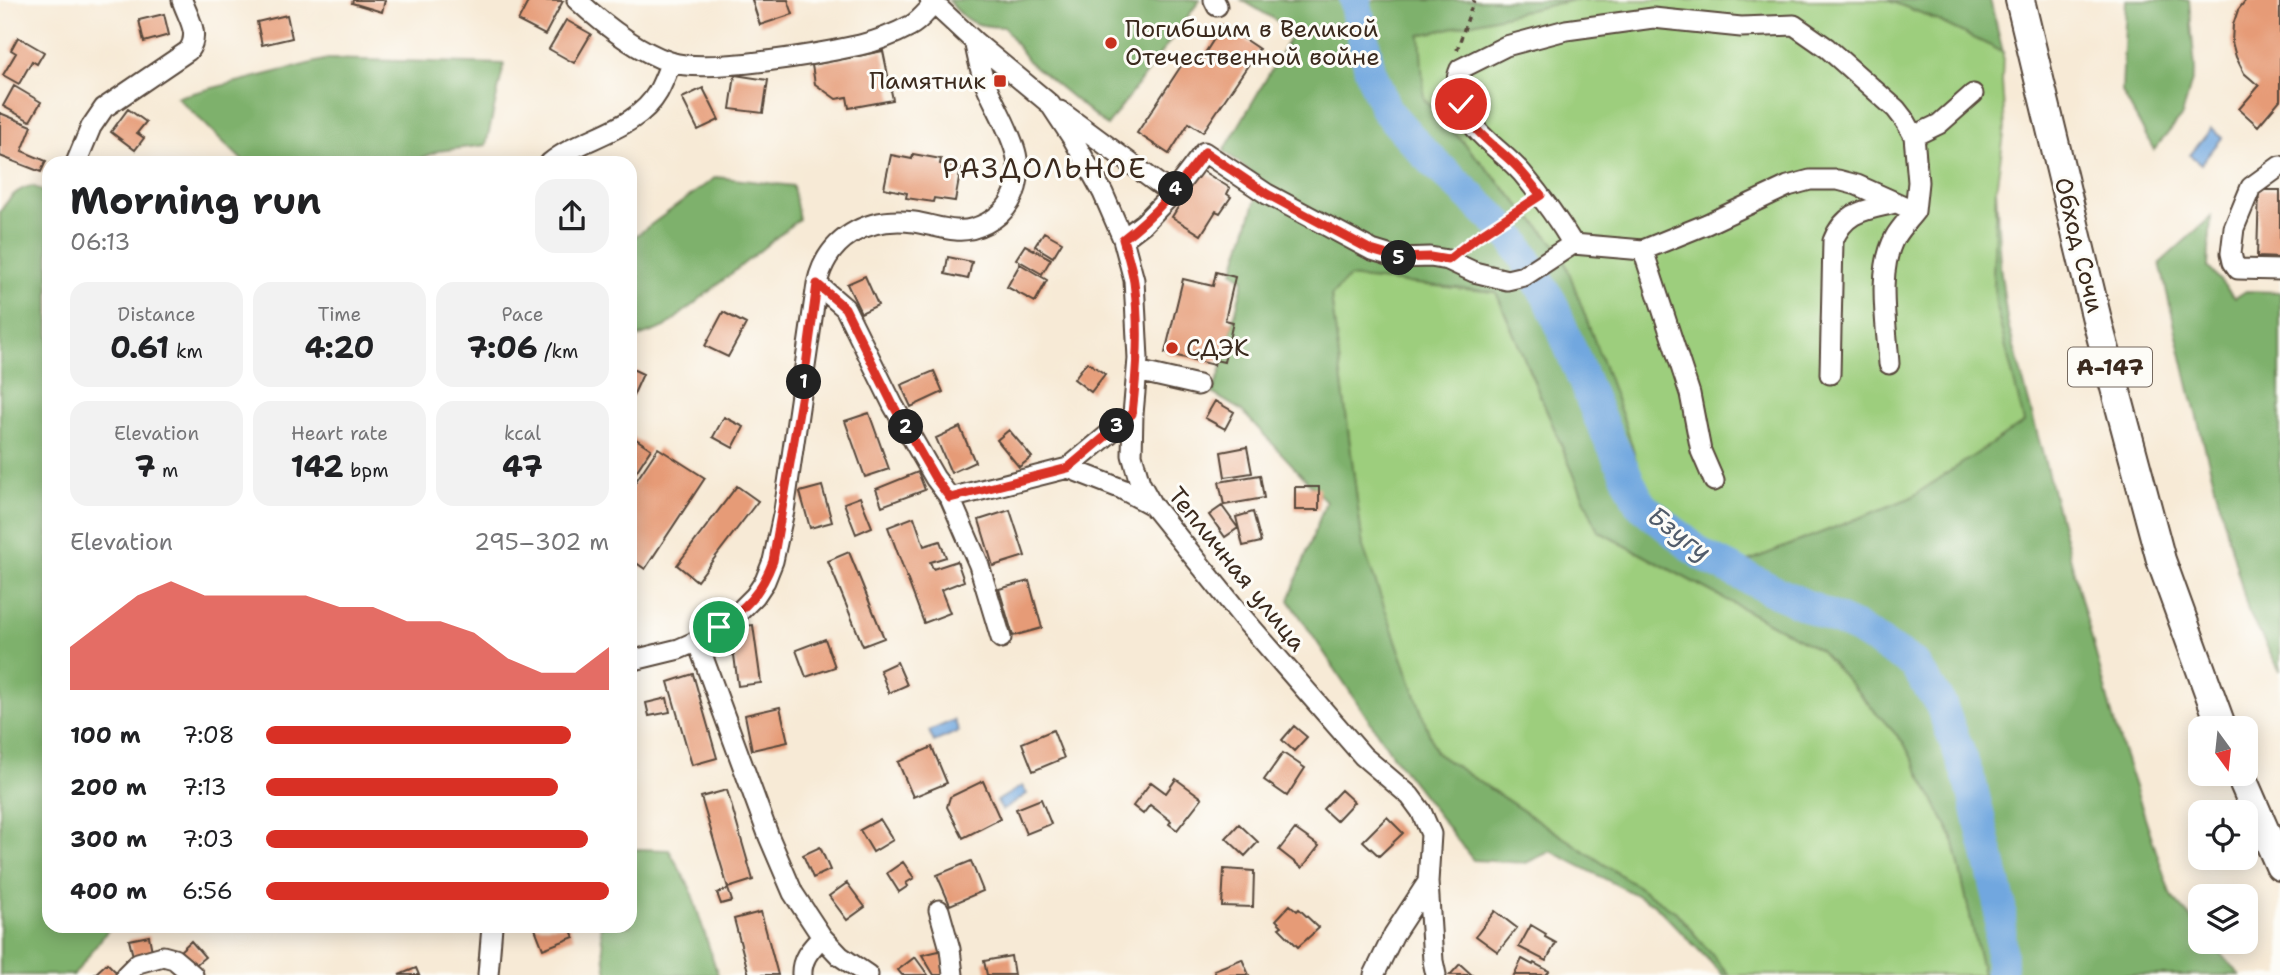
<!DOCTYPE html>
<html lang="en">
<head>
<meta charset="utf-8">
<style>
	body { margin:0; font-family:"Shantell Sans",sans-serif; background:#f2f2f2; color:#202124; height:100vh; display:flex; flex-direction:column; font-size:26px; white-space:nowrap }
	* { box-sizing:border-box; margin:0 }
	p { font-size:23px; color:#757577 }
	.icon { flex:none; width:38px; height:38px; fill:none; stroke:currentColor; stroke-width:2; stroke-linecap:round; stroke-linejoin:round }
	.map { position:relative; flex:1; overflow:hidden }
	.drawer { position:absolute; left:42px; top:156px; width:595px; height:777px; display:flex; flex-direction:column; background:#fff; border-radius:21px; box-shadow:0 4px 18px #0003 }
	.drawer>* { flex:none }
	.needle { width:46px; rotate:165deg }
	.fabs { position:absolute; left:2188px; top:716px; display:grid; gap:14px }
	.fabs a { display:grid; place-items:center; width:70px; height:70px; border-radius:14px; background:#fff; box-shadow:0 4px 18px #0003; font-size:35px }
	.pin { position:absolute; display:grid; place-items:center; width:60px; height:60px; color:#fff; margin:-30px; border:4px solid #fff; border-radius:50%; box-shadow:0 2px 7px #0007 }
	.km { position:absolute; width:35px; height:35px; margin:-18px; border-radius:50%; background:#222; color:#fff; font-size:19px; line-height:35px; text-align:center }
	.round { display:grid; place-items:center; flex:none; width:74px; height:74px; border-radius:21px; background:#f2f2f2 }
	.summary { display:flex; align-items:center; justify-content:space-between; height:119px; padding:0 28px }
	h1 { font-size:38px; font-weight:700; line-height:52px }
	.figures { display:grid; grid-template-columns:repeat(3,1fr); gap:10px; height:119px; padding:7px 28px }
	.figures div { display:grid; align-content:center; border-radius:18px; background:#f2f2f2; text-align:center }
	.figures b { font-size:30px; font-weight:700 }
	.figures small { font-size:19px; font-weight:400 }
	.figures p { font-size:19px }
	.chart { height:196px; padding:14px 28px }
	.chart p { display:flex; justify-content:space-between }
	.chart svg { width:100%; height:126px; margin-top:7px; fill:#d93025; opacity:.7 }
	ul { padding:0 28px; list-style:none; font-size:23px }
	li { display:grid; grid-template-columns:112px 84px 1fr; align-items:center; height:52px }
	li i { height:18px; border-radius:9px; background:#d93025 }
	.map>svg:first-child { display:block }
	.green { fill:#9dce7d; stroke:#6c7c4e; stroke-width:2 }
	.forest { fill:#7eb16c; stroke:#5c6e45; stroke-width:2 }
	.water { fill:#71a7df; stroke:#56687e; stroke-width:2 }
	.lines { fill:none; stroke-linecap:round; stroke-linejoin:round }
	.river { stroke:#71a7df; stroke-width:32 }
	.building { fill:#e69b77 }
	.minor-casing { stroke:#57473a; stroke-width:23 }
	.highway-casing { stroke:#57473a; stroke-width:32 }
	.path { stroke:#57473a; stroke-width:3.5; stroke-dasharray:5 5; stroke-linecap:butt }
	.minor { stroke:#fff; stroke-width:19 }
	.highway { stroke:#fff; stroke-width:28 }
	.route-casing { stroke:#fff; stroke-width:14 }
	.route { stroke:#d93025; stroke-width:9 }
	.poi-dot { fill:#c8321e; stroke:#fdfcf7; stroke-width:2.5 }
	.labels { text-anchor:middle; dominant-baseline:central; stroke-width:6; stroke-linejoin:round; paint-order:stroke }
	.shield { fill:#fdfcf7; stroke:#75695f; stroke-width:2 }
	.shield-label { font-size:23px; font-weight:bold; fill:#3b2a1e }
	.poi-label { font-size:24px; fill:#3b2a1e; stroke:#fdfcf7; text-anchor:start }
	.street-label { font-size:24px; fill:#3b2a1e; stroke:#fdfcf7 }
	.water-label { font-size:26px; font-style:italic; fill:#515c6b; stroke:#fdfcf7 }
	.quarter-label { font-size:28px; letter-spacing:2px; fill:#3b2a1e; stroke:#fdfcf7 }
</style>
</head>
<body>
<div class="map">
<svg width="2280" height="975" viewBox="0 0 2280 975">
	<rect width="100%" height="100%" fill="#fdfcf7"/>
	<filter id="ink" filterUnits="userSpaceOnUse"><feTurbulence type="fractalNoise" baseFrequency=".0143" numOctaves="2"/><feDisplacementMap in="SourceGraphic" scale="14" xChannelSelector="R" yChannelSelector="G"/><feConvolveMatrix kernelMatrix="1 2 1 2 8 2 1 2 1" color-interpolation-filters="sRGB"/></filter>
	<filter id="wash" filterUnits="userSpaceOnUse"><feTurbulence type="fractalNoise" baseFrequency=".00686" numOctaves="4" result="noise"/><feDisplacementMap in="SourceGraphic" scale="28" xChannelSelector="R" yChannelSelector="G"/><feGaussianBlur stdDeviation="1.57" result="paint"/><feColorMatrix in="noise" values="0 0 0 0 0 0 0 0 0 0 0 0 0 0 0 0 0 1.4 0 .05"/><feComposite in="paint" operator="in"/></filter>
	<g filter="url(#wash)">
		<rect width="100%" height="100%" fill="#f7ead6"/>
		<!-- green -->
		<path class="green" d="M1573 0H1887L1924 14 2003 52 2002 82 2005 128 1996 189 1993 280 1997 311 2025 422 1910 498 1731 568 1655 527 1626 426 1561 251 1424 99 1419 35Z
			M1348 277 1496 292 1598 531 1820 650 1904 743 1953 838 1983 975H1729L1676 912 1436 753 1363 547 1331 296Z"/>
		<!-- forest -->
		<path class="forest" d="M948 0H1200L1107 126 1028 61 1004 27C973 26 967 23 948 0Z
			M1242 0H1573L1420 35 1424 99 1561 251 1626 426 1655 527 1731 568 1910 498 2024 422 1997 311 1993 280 1996 189 2000 265 2007 320 2115 726 2171 896 2200 928V942H2211L2240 975H1983L1953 838 1904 743 1820 650 1598 531 1496 292 1349 277 1331 296 1363 547 1436 753 1676 912 1729 975H1723L1654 904 1551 851 1526 863 1473 860 1395 759 1289 600 1326 501 1242 411 1212 393 1220 374 1244 279 1233 272 1262 180 1224 151 1294 31Z
			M1887 0H1990L2003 52 1924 14Z
			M2126 0H2189L2195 69 2182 116 2154 150 2122 92Z
			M328 59 504 64 486 145 438 151 411 163H245L177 97Z
			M716 177 793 186 799 219 665 327 630 340V240Z
			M33 186 49 195V926H111L74 975H0V212C8 199 17 188 33 186Z
			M2211 217 2208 267 2235 298 2246 291 2280 292V671L2248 611 2190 391 2160 263Z
			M636 849 669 850 690 888 718 975H607L600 926H630V855Z"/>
		<!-- water -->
		<path class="water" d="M2211 129 2222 138 2201 164 2190 155Z
			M954 720 959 731 934 742 929 731Z
			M1022 786 1027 794 1002 810 997 801Z"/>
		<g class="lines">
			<!-- river -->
			<path class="river" d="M1355 0 1370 70 1386 110 1425 154 1497 221 1515 242 1551 302 1598 415 1640 504 1702 555 1774 591 1858 629 1914 664 1941 705 1971 784 2000 903 2001 975"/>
		</g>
		<g id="blocks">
			<!-- building -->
			<path class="building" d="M353 0H385L382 12 352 3Z
				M529 0 563 1 545 35 518 21Z
				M752 0H788L793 14 760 25Z
				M2246 0H2280V100L2258 126 2239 109 2259 86 2244 73 2236 57 2232 42 2233 25 2238 10Z
				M164 14 169 35 144 42 139 20Z
				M287 15 292 38 262 45 257 22Z
				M566 20 591 34 574 63 549 49Z
				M1223 25 1259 49 1203 132 1189 123 1169 154 1137 133 1187 57 1198 64Z
				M18 37 44 52 37 64 32 61 19 84 3 75 16 53 11 50Z
				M883 51 893 100 849 108 847 97 836 99 815 84 812 65Z
				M735 75 768 80 763 113 730 109Z
				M14 86 41 102 30 121 3 106Z
				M703 88 719 120 698 130 682 98Z
				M128 109 146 122 137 133 144 138 135 150 111 132Z
				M0 113 32 126 22 151 46 161 41 172 0 156Z
				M913 154 941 159 940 164 961 168 955 201 934 198 933 202 906 198 907 193 884 188 891 155 912 159Z
				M1201 170 1230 188 1227 194 1231 197 1220 213 1216 211 1201 235 1172 217Z
				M2259 190H2280V258L2257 257Z
				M1044 232 1062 242 1053 257 1035 246Z
				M1025 245 1051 259 1042 274 1016 259Z
				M948 257 972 262 968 279 945 274Z
				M1020 264 1047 280 1035 302 1007 287Z
				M1216 272 1235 277 1225 320 1233 322 1224 362 1215 360 1214 365 1165 353 1183 279 1213 286Z
				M865 276 878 305 861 313 847 284Z
				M723 312 746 324 728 357 705 346Z
				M1087 362 1105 374 1091 392 1074 379Z
				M630 368 643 374 633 396 630 395Z
				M934 371 943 392 911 407 901 385Z
				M1215 401 1234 412 1225 429 1205 418Z
				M869 413 889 469 865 477 845 421Z
				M724 417 744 427 733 448 713 437Z
				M960 427 975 462 951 473 936 438Z
				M1009 430 1032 457 1019 467 997 440Z
				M630 435 651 449 630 481Z
				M1247 447 1252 473 1225 477 1221 452Z
				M658 448 705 478 645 569 632 560 630 563V490Z
				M918 472 925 490 882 506 876 489Z
				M1260 475 1264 498 1224 505 1219 482Z
				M737 486 758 501 697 581 677 565Z
				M822 486 832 522 810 528 800 492Z
				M1295 487H1319V510H1295Z
				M860 497 872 527 856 534 844 503Z
				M1222 506 1238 528 1225 537 1209 515Z
				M1010 510 1025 556 993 566 979 520Z
				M1253 512 1261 542 1243 546 1236 517Z
				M914 517 924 546 940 541 946 557 930 562 933 569 957 561 964 581 941 590 950 613 924 623 888 527Z
				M849 552 884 638 863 646 828 561Z
				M1029 581 1042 628 1013 636 999 589Z
				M753 625 761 683 738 686 734 655H729L726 633 737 627Z
				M825 639 835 667 806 677 796 650Z
				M897 662 907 685 889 693 880 670Z
				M693 674 717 758 692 765 668 682Z
				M667 698 670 712 649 716 646 703Z
				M780 707 788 742 752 750 745 715Z
				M1294 726 1307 737 1294 751 1282 740Z
				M1053 730 1064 758 1033 771 1022 743Z
				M932 747 947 783 913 797 898 762Z
				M1283 753 1305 768 1287 796 1264 780Z
				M1176 779 1202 798 1177 830 1169 824 1171 821 1150 805 1143 814 1133 806 1151 782 1166 793Z
				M983 781 1000 819 963 838 947 807 950 797Z
				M727 790 753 880 728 888 701 797Z
				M1341 790 1354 802 1336 821 1323 809Z
				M1041 799 1051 824 1026 834 1016 809Z
				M1387 817 1403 833 1379 856 1363 841Z
				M880 819 893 840 873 852 860 830Z
				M1239 824 1258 842 1245 856 1226 838Z
				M1295 829 1319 846 1302 868 1279 850Z
				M820 847 830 870 813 878 803 855Z
				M971 861 983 891 950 905 937 875Z
				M903 862 914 878 906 883 908 886 899 892 887 873Z
				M1224 869 1254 871 1253 907 1222 906Z
				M847 883 865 907 847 920 829 896Z
				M728 889 732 901 721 904 717 893Z
				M1290 905 1297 911 1299 909 1319 928 1298 947 1279 928 1282 926 1276 920Z
				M1495 911 1517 928 1498 952 1476 936Z
				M761 912 778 975H749L734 919Z
				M1531 925 1546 934 1545 937 1556 943 1546 961 1519 947Z
				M534 926H569L574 937 543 949Z
				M149 936 153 956 134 960 129 940Z
				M191 941 205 957 193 967 179 952Z
				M943 950 944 975H934L922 955Z
				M1011 956 1014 975H987L984 961Z
				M915 957 928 975H902L898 970Z
				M1242 959 1249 975H1216L1214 970Z
				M1522 959 1533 965 1534 963 1549 971 1546 975H1514Z
				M107 963 119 975H94Z
				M1460 964 1472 975H1450Z
				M416 968 419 975H399Z"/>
		</g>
	</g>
	<g filter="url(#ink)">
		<use href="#blocks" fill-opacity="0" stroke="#57473a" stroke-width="2"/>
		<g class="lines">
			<defs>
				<path id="minor" d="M577 0C603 24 635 50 670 62 707 74 819 54 860 45 877 41 895 34 910 26 919 22 927 11 934 4
					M930 0 974 41 1050 104 1073 139 1103 193 1123 239 1134 280 1138 359 1133 414 1132 455 1140 483 1152 505 1243 618 1363 756 1410 796 1421 811 1431 834 1428 882 1433 961 1436 975
					M1214 0 1217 6
					M1060 111 1172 194 1204 152 1267 194 1372 250 1398 258 1430 257 1448 260 1474 272 1507 280 1524 276 1573 244 1643 250 1707 224 1788 186 1810 180H1838L1857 185 1915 211C1909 219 1900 228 1895 237 1876 271 1887 326 1889 364
					M1914 136 1939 124 1973 94
					M76 163 91 127 104 108 188 51C201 34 188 18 182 0
					M550 163C583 136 636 131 658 92 663 83 667 72 671 62
					M2280 166 2251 187 2234 228 2231 253 2233 262 2238 269 2280 270
					M1123 239 1144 223 1172 194
					M1573 244C1558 219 1541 196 1522 173 1500 148 1470 134 1460 100 1456 89 1455 80 1460 69L1506 46 1566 30 1653 18 1741 27 1794 25 1827 48 1896 109 1906 122 1914 136 1918 182 1915 211
					M1643 250 1690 394 1701 451 1714 481
					M817 284 845 308 893 405 935 478 950 498 979 565 1001 638
					M1137 371 1198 385
					M1830 374 1833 241C1845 210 1867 210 1895 203
					M1068 468 1122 489 1152 505
					M950 498 1068 468 1133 414
					M697 641 769 837 793 893 822 937 840 956 868 975
					M630 661 679 649 697 641 738 613 755 596 765 581 773 561 784 511 817 284C827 238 867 216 914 222 928 224 941 229 956 230 975 232 1000 219 1010 202 1035 159 997 117 983 77 979 66 977 53 974 41
					M939 910 950 949 953 975
					M126 975 138 963 163 956 174 959 193 975
					M488 975 492 926
					M802 975C801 958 811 949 822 937
					M1374 975 1394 934 1428 882"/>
				<path id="highway" d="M2020 0 2099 328 2161 560 2222 728
					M2240 774 2280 866"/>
			</defs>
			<!-- minor casing -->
			<use href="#minor" class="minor-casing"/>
			<!-- highway casing -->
			<use href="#highway" class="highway-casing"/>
			<!-- path -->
			<path class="path" d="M1457 50 1474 0
				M1465 247 1525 206"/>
			<!-- minor -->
			<use href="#minor" class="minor"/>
			<!-- highway -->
			<use href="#highway" class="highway"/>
		</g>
	</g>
	<g class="lines" filter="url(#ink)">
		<defs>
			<path id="route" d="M719 627C747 607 761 593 773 561L803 388 817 284 845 308 893 405 935 478 950 498 1068 468 1132 414C1137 370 1140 326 1134 282 1132 268 1127 253 1123 239 1156 214 1180 185 1205 152L1267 194 1371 250 1398 258 1430 257 1448 260 1477 237 1541 195C1532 185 1524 174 1515 165 1492 142 1475 136 1461 104"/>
		</defs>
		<!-- route casing -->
		<use href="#route" class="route-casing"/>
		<!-- route -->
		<use href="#route" class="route"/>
	</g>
	<!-- markers -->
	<g class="poi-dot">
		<circle cx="1111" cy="43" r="7"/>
		<rect x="993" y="74" width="14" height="14" rx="3.5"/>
		<circle cx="1172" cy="348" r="7"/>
	</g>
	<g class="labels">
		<!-- shield labels -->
		<rect class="shield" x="2068" y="347.5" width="84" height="39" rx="5"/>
		<g class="shield-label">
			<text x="2110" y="367">А-147</text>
		</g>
		<!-- poi labels -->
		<g class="poi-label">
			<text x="1125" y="29">Погибшим в Великой<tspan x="1125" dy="28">Отечественной войне</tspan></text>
			<text x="986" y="81" text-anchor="end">Памятник</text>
			<text x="1186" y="348">СДЭК</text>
		</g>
		<!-- street labels -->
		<g class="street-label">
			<text transform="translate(2079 245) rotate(76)">Обход Сочи</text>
			<text transform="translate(1237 569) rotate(51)">Тепличная улица</text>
		</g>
		<!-- water labels -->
		<g class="water-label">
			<text transform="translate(1680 533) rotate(37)">Бзугу</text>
		</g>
		<!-- quarter labels -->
		<g class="quarter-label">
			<text x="1045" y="168">РАЗДОЛЬНОЕ</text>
		</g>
	</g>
</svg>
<div class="fabs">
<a><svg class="needle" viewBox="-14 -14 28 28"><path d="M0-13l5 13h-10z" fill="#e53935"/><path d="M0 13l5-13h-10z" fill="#757577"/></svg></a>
<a><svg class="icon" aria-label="locate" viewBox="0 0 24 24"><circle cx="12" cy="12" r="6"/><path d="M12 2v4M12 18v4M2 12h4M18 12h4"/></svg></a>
<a><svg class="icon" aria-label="layers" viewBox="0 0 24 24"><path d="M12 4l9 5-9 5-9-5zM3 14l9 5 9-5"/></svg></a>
</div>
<div class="pin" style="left:719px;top:627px;background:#1e9e55"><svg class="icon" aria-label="arrive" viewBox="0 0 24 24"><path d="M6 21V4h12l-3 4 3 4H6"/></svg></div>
<div class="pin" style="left:1461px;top:104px;background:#d93025"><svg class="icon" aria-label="check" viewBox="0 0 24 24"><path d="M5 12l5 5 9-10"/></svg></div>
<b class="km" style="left:804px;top:382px">1</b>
<b class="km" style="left:906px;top:427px">2</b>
<b class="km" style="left:1117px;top:426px">3</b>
<b class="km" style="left:1176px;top:189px">4</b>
<b class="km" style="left:1399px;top:258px">5</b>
<section class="drawer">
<div class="summary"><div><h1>Morning run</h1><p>06:13</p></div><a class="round"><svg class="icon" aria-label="share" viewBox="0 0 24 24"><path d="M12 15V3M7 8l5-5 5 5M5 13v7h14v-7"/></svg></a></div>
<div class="figures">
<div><p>Distance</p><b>0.61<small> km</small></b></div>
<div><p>Time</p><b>4:20</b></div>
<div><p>Pace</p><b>7:06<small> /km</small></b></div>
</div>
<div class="figures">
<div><p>Elevation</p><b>7<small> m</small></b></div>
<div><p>Heart rate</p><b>142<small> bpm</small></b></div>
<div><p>kcal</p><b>47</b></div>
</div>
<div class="chart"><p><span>Elevation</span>295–302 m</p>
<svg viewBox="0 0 160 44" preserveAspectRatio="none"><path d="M0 44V29L10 20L20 11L30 6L40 11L50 11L60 11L70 11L80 15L90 15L100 20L110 20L120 24L130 33L140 38L150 38L160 29V44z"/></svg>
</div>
<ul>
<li><b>100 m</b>7:08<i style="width:89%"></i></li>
<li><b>200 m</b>7:13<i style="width:85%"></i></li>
<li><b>300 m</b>7:03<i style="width:94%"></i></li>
<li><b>400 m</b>6:56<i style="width:100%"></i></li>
</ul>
</section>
</div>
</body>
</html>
